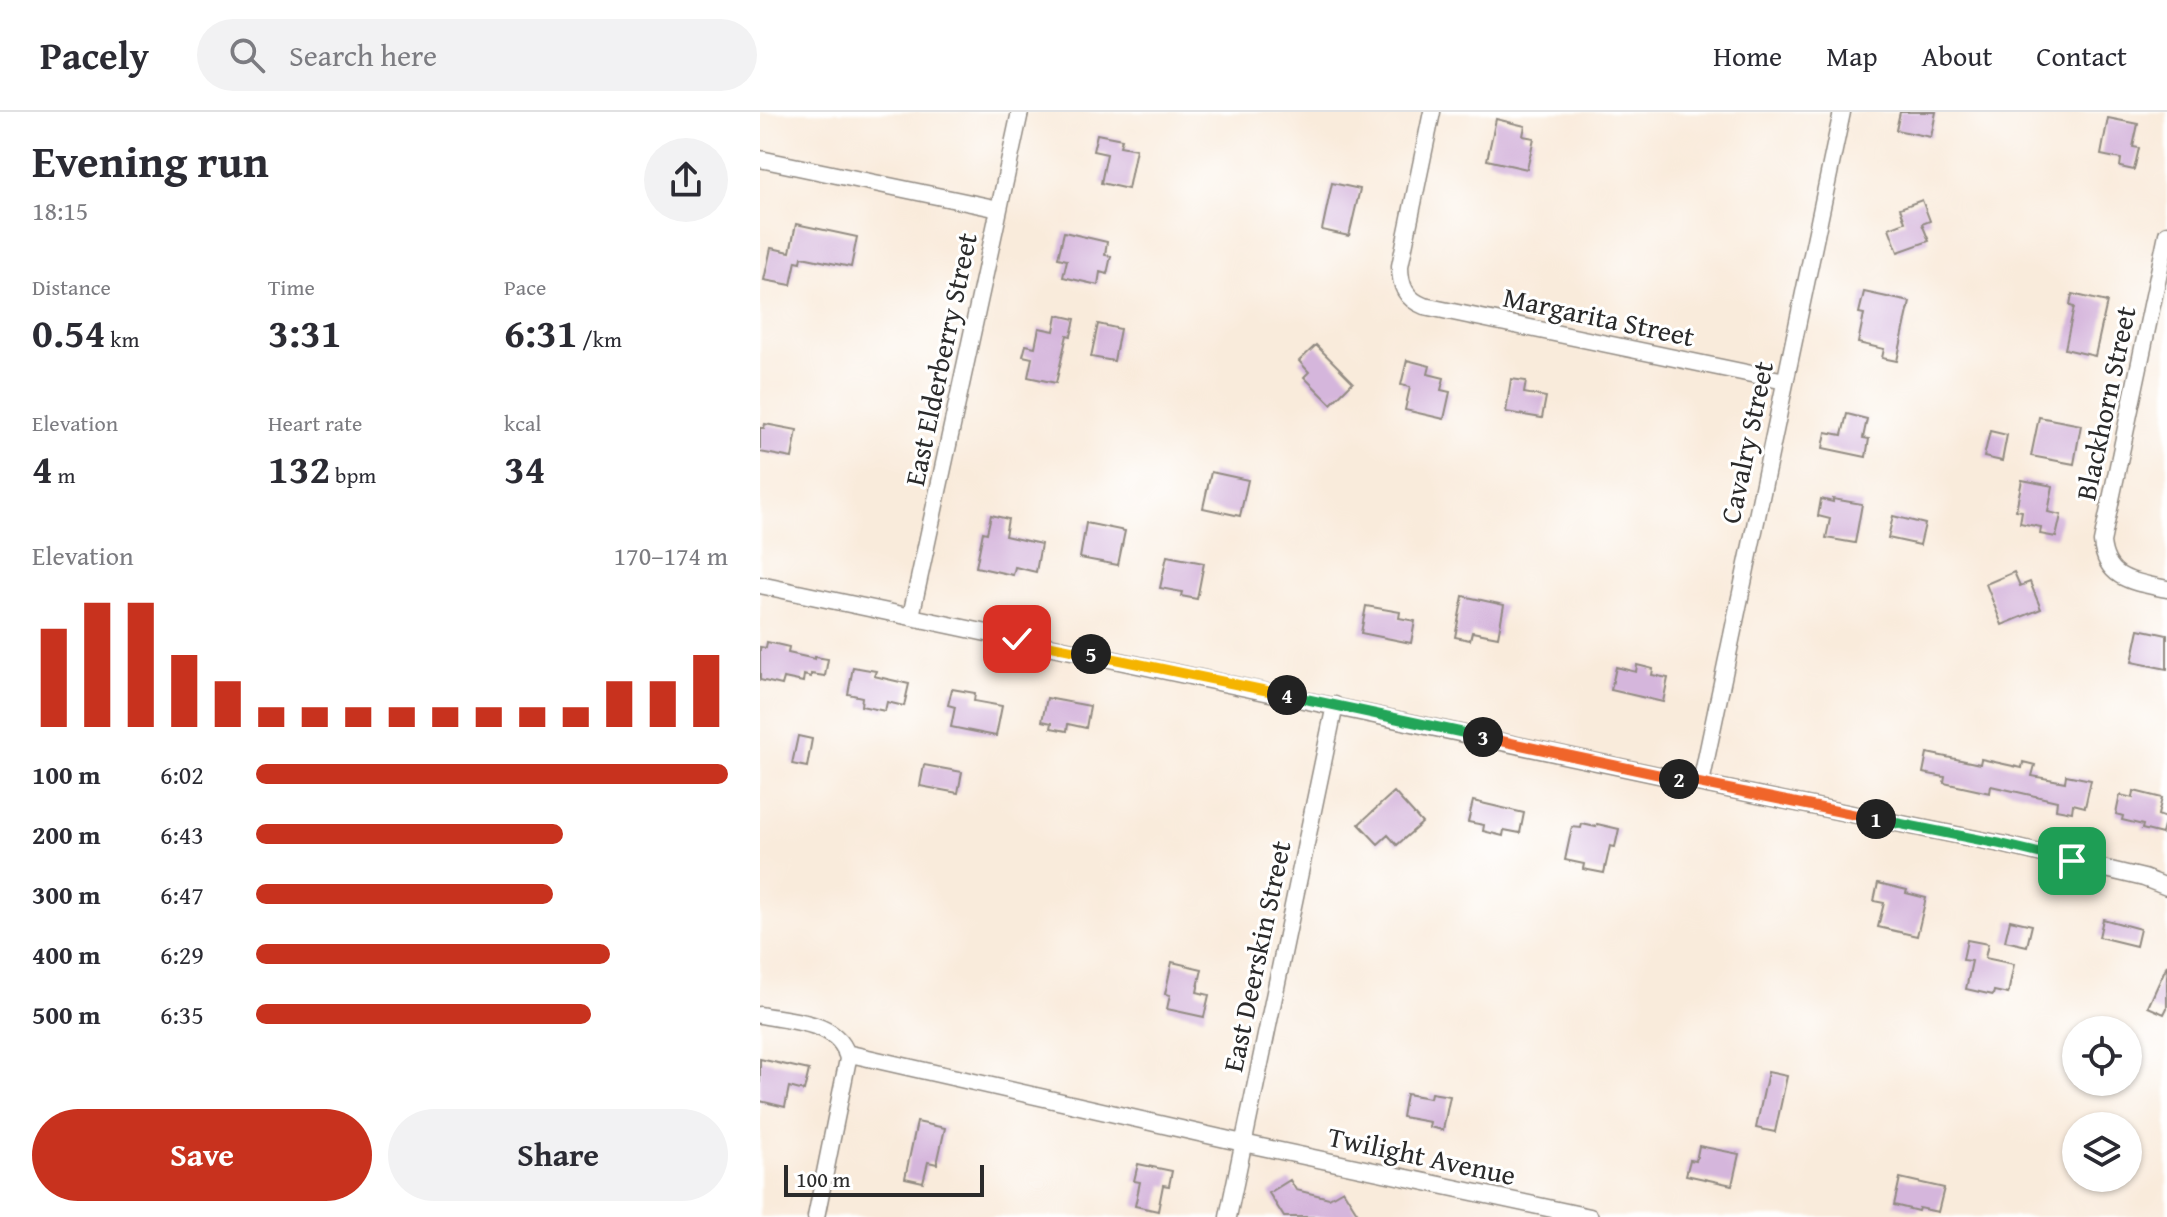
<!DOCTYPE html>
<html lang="en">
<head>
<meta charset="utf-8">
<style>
	body { margin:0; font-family:"Gentium Book Plus",serif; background:#f2f2f3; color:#2b2b33; height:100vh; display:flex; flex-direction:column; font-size:30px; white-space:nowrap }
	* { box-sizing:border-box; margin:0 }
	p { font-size:26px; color:#7c7c81 }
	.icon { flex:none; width:44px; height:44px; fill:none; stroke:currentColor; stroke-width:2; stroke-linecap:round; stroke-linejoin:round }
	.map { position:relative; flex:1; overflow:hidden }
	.details { display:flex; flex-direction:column; background:#fff; width:760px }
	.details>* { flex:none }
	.buttons { position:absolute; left:1302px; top:904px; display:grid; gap:16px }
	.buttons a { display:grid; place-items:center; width:80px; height:80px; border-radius:50%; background:#fff; box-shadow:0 2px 6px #0004; font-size:40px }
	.scale { position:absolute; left:24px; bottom:20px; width:200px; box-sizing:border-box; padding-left:8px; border:4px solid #2b2b2b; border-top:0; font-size:22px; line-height:28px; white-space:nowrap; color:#2b2b2b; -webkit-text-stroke:6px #fff; paint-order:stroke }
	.pin { position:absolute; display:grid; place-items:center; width:68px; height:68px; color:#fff; margin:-34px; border-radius:16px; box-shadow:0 4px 12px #0006 }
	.km { position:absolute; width:40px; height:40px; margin:-20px; border-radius:50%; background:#222; color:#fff; font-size:22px; line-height:40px; text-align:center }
	.round { display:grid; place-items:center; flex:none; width:84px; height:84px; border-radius:42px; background:#f2f2f3 }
	.head { display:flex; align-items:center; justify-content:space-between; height:136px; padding:0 32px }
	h1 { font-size:44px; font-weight:600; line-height:60px }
	.metrics { display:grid; grid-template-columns:repeat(3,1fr); gap:12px; height:136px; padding:8px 32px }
	.metrics div { display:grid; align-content:center }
	.metrics b { font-size:40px; font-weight:600 }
	.metrics small { font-size:22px; font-weight:400 }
	.metrics p { font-size:22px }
	.chart { height:224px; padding:16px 32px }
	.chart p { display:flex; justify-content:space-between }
	.chart svg { width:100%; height:144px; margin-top:8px; stroke:#c8321e; stroke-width:6 }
	.primary-button { display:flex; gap:16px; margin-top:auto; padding:16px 32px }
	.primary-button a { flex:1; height:92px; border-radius:48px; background:#c8321e; color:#fff; font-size:32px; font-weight:600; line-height:92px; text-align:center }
	.primary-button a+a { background:#f2f2f3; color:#2b2b33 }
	ul { padding:0 32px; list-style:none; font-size:26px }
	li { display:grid; grid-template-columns:128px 96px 1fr; align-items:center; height:60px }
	li i { height:20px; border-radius:10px; background:#c8321e }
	header { display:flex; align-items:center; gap:48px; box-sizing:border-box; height:112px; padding:0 40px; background:#fff; border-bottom:2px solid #e1e1e2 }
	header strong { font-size:38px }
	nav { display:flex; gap:44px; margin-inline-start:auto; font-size:28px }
	.search { width:560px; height:72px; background:#f2f2f3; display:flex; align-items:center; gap:20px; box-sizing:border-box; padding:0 28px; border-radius:44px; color:#7c7c81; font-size:30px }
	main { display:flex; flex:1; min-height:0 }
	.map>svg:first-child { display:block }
	.building { fill:#d5b6dc }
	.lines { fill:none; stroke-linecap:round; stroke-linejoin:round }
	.street-casing { stroke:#928b83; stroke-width:19 }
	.street { stroke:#fff; stroke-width:16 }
	.split-1-casing { stroke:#fff; stroke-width:16 }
	.split-2-casing { stroke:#fff; stroke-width:16 }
	.split-3-casing { stroke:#fff; stroke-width:16 }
	.split-4-casing { stroke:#fff; stroke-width:16 }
	.split-5-casing { stroke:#fff; stroke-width:16 }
	.split-6-casing { stroke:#fff; stroke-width:16 }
	.split-1 { stroke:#22a559; stroke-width:10 }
	.split-2 { stroke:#f0652b; stroke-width:10 }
	.split-3 { stroke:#f0652b; stroke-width:10 }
	.split-4 { stroke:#22a559; stroke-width:10 }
	.split-5 { stroke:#f5b400; stroke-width:10 }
	.split-6 { stroke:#f5b400; stroke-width:10 }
	.labels { text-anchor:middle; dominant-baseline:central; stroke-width:6; stroke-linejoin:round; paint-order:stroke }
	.street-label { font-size:28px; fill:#2b2b2b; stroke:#fff }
</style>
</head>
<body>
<header>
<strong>Pacely</strong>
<div class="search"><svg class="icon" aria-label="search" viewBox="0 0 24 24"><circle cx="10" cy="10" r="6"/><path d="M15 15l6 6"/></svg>Search here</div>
<nav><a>Home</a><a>Map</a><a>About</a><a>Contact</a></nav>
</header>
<main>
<section class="details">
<div class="head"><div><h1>Evening run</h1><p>18:15</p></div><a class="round"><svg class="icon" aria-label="share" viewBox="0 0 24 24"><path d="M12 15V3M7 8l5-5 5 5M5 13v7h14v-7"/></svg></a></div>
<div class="metrics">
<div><p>Distance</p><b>0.54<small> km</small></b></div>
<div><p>Time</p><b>3:31</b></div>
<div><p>Pace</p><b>6:31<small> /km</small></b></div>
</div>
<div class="metrics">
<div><p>Elevation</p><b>4<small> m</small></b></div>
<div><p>Heart rate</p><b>132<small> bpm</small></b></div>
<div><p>kcal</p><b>34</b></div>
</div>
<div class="chart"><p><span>Elevation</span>170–174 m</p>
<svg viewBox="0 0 160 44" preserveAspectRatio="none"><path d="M5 44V14M15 44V6M25 44V6M35 44V22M45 44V30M55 44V38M65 44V38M75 44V38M85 44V38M95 44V38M105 44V38M115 44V38M125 44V38M135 44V30M145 44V30M155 44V22"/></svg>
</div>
<ul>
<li><b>100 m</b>6:02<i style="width:100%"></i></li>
<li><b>200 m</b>6:43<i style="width:65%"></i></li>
<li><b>300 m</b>6:47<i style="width:63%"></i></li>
<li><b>400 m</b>6:29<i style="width:75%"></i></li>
<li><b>500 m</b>6:35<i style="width:71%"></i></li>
</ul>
<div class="primary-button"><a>Save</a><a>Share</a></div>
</section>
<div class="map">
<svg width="1407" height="1105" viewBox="0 0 1407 1105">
	<rect width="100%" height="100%" fill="#fff"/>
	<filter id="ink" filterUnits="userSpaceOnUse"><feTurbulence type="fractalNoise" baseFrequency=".0125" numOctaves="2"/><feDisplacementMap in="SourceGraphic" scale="16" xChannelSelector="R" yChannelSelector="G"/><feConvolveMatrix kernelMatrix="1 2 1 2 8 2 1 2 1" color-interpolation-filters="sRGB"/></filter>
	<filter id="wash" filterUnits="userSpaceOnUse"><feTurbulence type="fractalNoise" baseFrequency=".006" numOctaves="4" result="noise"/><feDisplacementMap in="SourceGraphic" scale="32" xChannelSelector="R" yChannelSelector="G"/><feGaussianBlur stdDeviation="1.8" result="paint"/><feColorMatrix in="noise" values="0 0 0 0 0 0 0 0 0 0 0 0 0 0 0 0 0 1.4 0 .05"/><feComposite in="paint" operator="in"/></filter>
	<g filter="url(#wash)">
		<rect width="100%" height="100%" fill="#f9ebdb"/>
		<g id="blocks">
			<!-- building -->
			<path class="building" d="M1140 0H1176L1171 25 1136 18Z
				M1348 6 1378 12 1373 35 1379 36 1374 58 1360 55 1361 47 1341 43Z
				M736 7 765 14 763 24 774 26 767 57 727 48Z
				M337 22 362 27 360 34 376 37 368 77 341 71 347 42 333 39Z
				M572 71 600 77 589 124 562 118Z
				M1162 88 1170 109 1162 112 1169 129 1138 140 1129 116 1145 110 1140 96Z
				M36 112 97 125 91 155 42 145 41 150 36 149 31 173 4 168 11 136 30 140Z
				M304 120 347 130 345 143 351 144 347 162 340 160 338 173 303 165 307 148 298 146Z
				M1104 180 1150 190 1137 249 1122 246 1124 237 1098 231 1104 202 1099 201Z
				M1312 182 1347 190 1335 244 1305 237 1314 195 1310 194Z
				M297 203 315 207 311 224 307 223 296 271 268 265 272 246 263 244 266 233 275 235 279 216 294 219Z
				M338 212 360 217 354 249 331 245Z
				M556 233 593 270 571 292 544 265 549 260 539 249Z
				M647 248 670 254 668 262 684 266 681 278 690 280 684 307 645 298 650 275 641 273Z
				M751 267 766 269 764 281 786 285 782 306 746 300Z
				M1087 302 1107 307 1103 326 1109 327 1106 345 1063 336 1066 320 1082 323Z
				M1279 305 1321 313 1314 352 1271 344Z
				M5 312 37 318 32 346 0 340V316H4Z
				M1230 319 1247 323 1242 349 1224 345Z
				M451 360 488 368 480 404 443 396Z
				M1262 368 1293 374 1288 400 1301 403 1296 425 1280 422 1281 415 1260 411 1262 399 1256 398Z
				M1061 387 1073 390V387L1102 392 1095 431 1066 426 1070 407 1058 404Z
				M231 403 248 407 245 424 281 432 276 460 255 455 253 463 216 455 223 420 227 421Z
				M1133 404 1165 412 1160 433 1128 426Z
				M326 411 365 419 358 453 320 446Z
				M407 444 444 451 437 487 421 484 422 480 400 476Z
				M1254 460 1260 474 1270 470 1281 497 1242 513 1226 472Z
				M703 484 744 493 738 525 712 520 710 528 695 525Z
				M606 494 640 500 639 506 655 509 651 531 601 521Z
				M1379 517 1407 523V557L1372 550Z
				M7 530 29 535 28 541 55 547V545L68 547 65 564 51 562V565L44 563 43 570 24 566 22 573 0 568V535L6 536Z
				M877 553 893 557 892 563 908 566 903 590 851 578 856 555 876 560Z
				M93 555 116 559 114 564 149 572 144 594 127 590 125 599 101 594 102 585 88 582Z
				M192 577 215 581 214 589 242 594 236 624 191 615 195 595 188 593Z
				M287 586 330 594 326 616 308 612 307 619 291 616 292 611 282 609Z
				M38 624 52 627 47 655 32 652Z
				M1167 641 1220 652 1221 647 1262 656 1263 650 1275 653 1272 664 1305 670 1306 663 1331 668 1325 695 1313 692 1312 700 1296 697 1297 689 1231 674 1230 681 1184 671 1185 665 1163 661Z
				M164 653 202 660 198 681 160 674Z
				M1374 679 1402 686 1398 703 1406 706 1402 722 1382 717 1383 713 1362 708 1363 704 1356 702 1360 683 1373 686Z
				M634 680 662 711 637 733 628 723 618 732 599 712Z
				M713 689 764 701 760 721 744 718 743 724 723 719 724 713 708 710Z
				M822 712 836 715 837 712 859 717 855 735 850 734 844 761 823 757 824 752 805 748 812 715 821 716Z
				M1118 771 1147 778 1146 781 1166 786 1157 824 1118 815 1124 791 1114 789Z
				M1343 807 1380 817 1376 834 1339 825Z
				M1250 808 1272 813 1267 834 1245 829Z
				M1207 828 1228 832 1225 846 1254 852 1248 882 1234 879 1233 883 1206 877 1212 849 1203 848Z
				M412 850 442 857 437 880 449 883 444 905 407 897 410 883 405 882Z
				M1407 853V896L1404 902 1388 895Z
				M0 947 49 958 44 979 29 975 25 995 0 989Z
				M1008 960 1027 964 1015 1020 996 1016Z
				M671 981 690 984 683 1018 669 1015 670 1010 642 1005 646 982 670 986Z
				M157 1010 185 1016 177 1052 168 1050 163 1070 145 1066Z
				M939 1034 979 1042 972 1073 926 1063 930 1048 936 1049Z
				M378 1052 412 1059 409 1074 403 1073 398 1099 375 1094 380 1070 374 1069Z
				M1140 1066 1184 1076 1178 1100 1159 1096 1158 1099 1134 1093Z
				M530 1068 536 1078 569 1086 583 1078 600 1105H524L509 1081Z"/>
		</g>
	</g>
	<g filter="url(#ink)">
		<use href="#blocks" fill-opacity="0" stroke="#928b83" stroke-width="2"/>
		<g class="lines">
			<defs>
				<path id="street" d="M672 0 640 154C640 174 646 187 664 194L1025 269
					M0 47 239 97
					M1407 122 1342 430C1346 469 1375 470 1407 477
					M0 473 903 664 1241 732 1384 766 1407 775
					M151 504 260 0
					M941 671 1082 0
					M0 903C30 909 81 909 88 947L56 1105
					M86 941 483 1031 830 1105
					M468 1105 575 593"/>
			</defs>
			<!-- street casing -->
			<use href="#street" class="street-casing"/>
			<!-- street -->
			<use href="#street" class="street"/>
		</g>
	</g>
	<g class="lines" filter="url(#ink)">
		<defs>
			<path id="split-1" d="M1116 707 1241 732 1312 749"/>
			<path id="split-2" d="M919 667 1116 707"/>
			<path id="split-3" d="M723 625 919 667"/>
			<path id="split-4" d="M527 583 723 625"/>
			<path id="split-5" d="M331 542 527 583"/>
			<path id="split-6" d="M257 527 331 542"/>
		</defs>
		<!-- split-1 casing -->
		<use href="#split-1" class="split-1-casing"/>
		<!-- split-2 casing -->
		<use href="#split-2" class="split-2-casing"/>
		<!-- split-3 casing -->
		<use href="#split-3" class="split-3-casing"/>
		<!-- split-4 casing -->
		<use href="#split-4" class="split-4-casing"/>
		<!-- split-5 casing -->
		<use href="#split-5" class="split-5-casing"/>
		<!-- split-6 casing -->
		<use href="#split-6" class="split-6-casing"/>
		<!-- split-1 -->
		<use href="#split-1" class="split-1"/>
		<!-- split-2 -->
		<use href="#split-2" class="split-2"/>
		<!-- split-3 -->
		<use href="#split-3" class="split-3"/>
		<!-- split-4 -->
		<use href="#split-4" class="split-4"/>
		<!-- split-5 -->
		<use href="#split-5" class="split-5"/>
		<!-- split-6 -->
		<use href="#split-6" class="split-6"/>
	</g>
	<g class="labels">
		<!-- street labels -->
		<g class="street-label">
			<text transform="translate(839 204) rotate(12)">Margarita Street</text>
			<text transform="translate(180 247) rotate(-78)">East Elderberry Street</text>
			<text transform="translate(1345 291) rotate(-78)">Blackhorn Street</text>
			<text transform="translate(986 330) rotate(-78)">Cavalry Street</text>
			<text transform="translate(496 844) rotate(-78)">East Deerskin Street</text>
			<text transform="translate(662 1043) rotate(12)">Twilight Avenue</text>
		</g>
	</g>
</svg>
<div class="buttons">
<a><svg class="icon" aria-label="locate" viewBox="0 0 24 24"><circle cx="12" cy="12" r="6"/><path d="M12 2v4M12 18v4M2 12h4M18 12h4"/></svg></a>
<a><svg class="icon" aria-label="layers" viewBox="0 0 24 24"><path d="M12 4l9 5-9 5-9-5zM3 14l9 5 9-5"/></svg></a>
</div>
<div class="scale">100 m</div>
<div class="pin" style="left:1312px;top:749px;background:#1e9e55"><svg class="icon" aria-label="arrive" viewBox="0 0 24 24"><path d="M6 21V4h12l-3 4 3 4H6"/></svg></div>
<div class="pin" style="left:257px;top:527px;background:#d93025"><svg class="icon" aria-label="check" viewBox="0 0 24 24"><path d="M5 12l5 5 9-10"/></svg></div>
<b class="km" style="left:1116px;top:707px">1</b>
<b class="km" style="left:919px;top:667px">2</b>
<b class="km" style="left:723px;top:625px">3</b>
<b class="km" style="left:527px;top:583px">4</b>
<b class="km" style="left:331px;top:542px">5</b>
</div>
</main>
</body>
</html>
